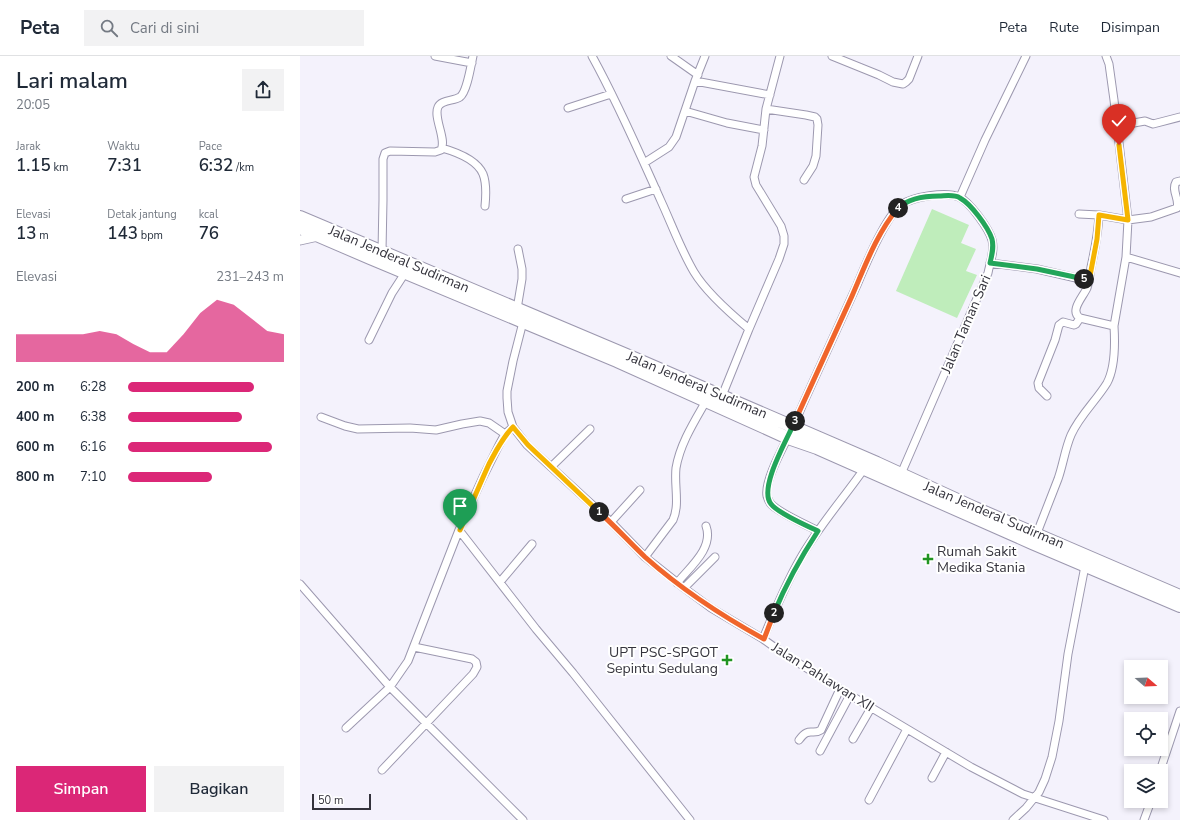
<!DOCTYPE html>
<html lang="id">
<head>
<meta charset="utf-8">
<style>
	body { margin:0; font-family:"Nunito Sans",sans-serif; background:#f2f2f3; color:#1f2937; height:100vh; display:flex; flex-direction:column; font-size:15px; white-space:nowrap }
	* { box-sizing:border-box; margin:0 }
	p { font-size:13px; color:#747a83 }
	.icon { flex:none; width:22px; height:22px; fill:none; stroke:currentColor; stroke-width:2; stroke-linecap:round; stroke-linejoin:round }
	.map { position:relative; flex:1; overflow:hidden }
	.panel { display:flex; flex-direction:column; background:#fff; width:300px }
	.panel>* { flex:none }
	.needle { width:26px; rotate:109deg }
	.buttons { position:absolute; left:824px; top:604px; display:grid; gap:8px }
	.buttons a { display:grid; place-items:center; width:44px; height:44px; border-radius:0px; background:#fff; box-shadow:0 2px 6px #0003; font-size:20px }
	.scale { position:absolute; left:12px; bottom:10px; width:59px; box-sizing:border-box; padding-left:4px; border:2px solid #34333c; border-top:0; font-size:11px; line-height:14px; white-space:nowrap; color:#34333c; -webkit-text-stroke:3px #fff; paint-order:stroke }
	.pin { position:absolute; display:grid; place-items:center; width:34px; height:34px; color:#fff; margin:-41px -17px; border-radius:50% 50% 50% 0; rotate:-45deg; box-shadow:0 0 4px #0007 }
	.pin .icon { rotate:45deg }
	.km { position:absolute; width:20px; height:20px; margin:-10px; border-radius:50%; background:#222; color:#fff; font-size:11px; line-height:20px; text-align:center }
	.round { display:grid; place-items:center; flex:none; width:42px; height:42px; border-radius:0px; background:#f2f2f3 }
	.summary { display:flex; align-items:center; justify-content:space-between; height:68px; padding:0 16px }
	h1 { font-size:22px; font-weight:600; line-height:30px }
	.figures { display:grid; grid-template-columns:repeat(3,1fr); gap:6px; height:68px; padding:4px 16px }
	.figures div { display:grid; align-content:center }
	.figures b { font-size:17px; font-weight:600 }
	.figures small { font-size:11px; font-weight:400 }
	.figures p { font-size:11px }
	.chart { height:112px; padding:8px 16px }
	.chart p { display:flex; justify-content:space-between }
	.chart svg { width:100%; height:72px; margin-top:4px; fill:#db2777; opacity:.7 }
	.cta { display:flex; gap:8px; margin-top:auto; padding:8px 16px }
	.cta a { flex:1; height:46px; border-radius:0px; background:#db2777; color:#fff; font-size:16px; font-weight:600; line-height:46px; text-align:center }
	.cta a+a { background:#f2f2f3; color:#1f2937 }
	ul { padding:0 16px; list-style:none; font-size:13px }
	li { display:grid; grid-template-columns:64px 48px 1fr; align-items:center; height:30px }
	li i { height:10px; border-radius:5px; background:#db2777 }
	header { display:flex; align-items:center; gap:24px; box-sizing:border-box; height:56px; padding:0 20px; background:#fff; border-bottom:1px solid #e0e1e3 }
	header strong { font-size:19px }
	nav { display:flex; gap:22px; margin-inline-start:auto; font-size:14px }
	.search { width:280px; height:36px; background:#f2f2f3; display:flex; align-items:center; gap:10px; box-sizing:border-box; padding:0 14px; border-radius:0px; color:#747a83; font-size:15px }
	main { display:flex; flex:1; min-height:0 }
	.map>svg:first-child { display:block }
	.green { fill:#bfedbb }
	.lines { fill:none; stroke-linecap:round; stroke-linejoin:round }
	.street-casing { stroke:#9c98af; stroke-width:9 }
	.secondary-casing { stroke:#9c98af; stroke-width:11 }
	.highway-casing { stroke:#9c98af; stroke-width:14 }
	.street { stroke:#fff; stroke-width:7 }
	.secondary { stroke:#fff; stroke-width:9 }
	.highway { stroke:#fff; stroke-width:12 }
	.split-1-casing { stroke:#fff; stroke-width:8 }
	.split-2-casing { stroke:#fff; stroke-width:8 }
	.split-3-casing { stroke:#fff; stroke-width:8 }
	.split-4-casing { stroke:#fff; stroke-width:8 }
	.split-5-casing { stroke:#fff; stroke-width:8 }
	.split-6-casing { stroke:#fff; stroke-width:8 }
	.split-1 { stroke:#f5b400; stroke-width:5 }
	.split-2 { stroke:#f0652b; stroke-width:5 }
	.split-3 { stroke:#22a559; stroke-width:5 }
	.split-4 { stroke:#f0652b; stroke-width:5 }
	.split-5 { stroke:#22a559; stroke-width:5 }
	.split-6 { stroke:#f5b400; stroke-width:5 }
	.poi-dot { fill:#219421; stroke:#fff; stroke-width:1.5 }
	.labels { text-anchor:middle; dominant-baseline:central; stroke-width:4; stroke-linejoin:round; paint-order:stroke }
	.street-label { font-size:14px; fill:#34333c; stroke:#fff }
	.poi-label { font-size:14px; fill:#34333c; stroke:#fff; text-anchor:start }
</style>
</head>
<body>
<header>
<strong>Peta</strong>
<div class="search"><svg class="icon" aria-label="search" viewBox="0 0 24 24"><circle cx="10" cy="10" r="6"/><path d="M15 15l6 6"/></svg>Cari di sini</div>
<nav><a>Peta</a><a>Rute</a><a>Disimpan</a></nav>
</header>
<main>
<section class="panel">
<div class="summary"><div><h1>Lari malam</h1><p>20:05</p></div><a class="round"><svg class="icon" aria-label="share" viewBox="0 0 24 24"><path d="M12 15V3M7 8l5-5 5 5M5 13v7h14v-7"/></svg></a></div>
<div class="figures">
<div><p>Jarak</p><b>1.15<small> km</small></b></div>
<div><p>Waktu</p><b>7:31</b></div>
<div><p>Pace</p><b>6:32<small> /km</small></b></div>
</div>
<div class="figures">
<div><p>Elevasi</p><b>13<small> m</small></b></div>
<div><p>Detak jantung</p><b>143<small> bpm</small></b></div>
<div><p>kcal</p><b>76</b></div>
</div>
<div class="chart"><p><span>Elevasi</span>231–243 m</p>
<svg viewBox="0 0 160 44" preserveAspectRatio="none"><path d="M0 44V27L10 27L20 27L30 27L40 27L50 25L60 27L70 33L80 38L90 38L100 27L110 14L120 6L130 9L140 17L150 25L160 27V44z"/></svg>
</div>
<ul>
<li><b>200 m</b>6:28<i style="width:81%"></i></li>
<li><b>400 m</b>6:38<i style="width:73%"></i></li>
<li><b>600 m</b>6:16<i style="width:92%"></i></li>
<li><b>800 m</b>7:10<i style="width:54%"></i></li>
</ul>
<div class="cta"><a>Simpan</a><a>Bagikan</a></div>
</section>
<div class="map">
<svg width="880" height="764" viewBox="0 0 880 764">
	<rect width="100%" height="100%" fill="#f4f2fc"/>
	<!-- green -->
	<path class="green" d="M632 153 669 169 661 187 676 193 666 215 677 219 657 262 596 235Z"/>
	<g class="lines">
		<defs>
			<path id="street" d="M135 0 172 7
				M292 0C318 47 339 96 361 145 372 169 381 194 394 216 406 236 431 258 449 273L422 340
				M371 0 398 19
				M532 0 579 19 593 26 603 28 606 26 609 23 618 0
				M395 25 470 39
				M268 52 311 38
				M466 53 506 59 515 61 517 63 518 69 516 100 513 110 504 124
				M385 55 427 67 464 74
				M817 70 845 65 853 68 880 61
				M142 92C156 96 177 104 183 118 187 128 186 140 185 150
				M344 107 369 91 376 81 395 25 405 0
				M660 141 685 84 726 0
				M326 143 356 133
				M779 158 799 159
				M82 195 83 144V103L85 97 90 95 135 96 141 94C147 83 133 62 138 51 141 44 154 45 160 41 167 36 171 9 173 0
				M826 201 880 217
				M690 207 737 213 789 225
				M217 253 222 223V213L218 193
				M223 266 213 305 207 335V342L208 356 213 371 227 389 311 466 345 501 384 532 411 552 463 583 484 598 540 633 671 711 723 738 804 764
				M814 270 780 262C769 255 783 241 787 232 789 226 790 218 791 211 795 193 798 178 799 159L828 164 851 161 877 152C880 143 871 135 876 126L880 125
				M449 273 479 203 484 188V180L481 170 456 129 454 121 462 90 466 53 480 0
				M69 284 92 237 105 217
				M747 340 739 332 738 327 755 284 759 269 763 266 774 269 776 268 780 262
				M21 361 45 370 58 373 110 372 136 374 162 368 180 365 189 367 205 378
				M251 411 290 373
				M311 466 340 434
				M159 474 236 573 273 617 390 764
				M518 475C507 469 479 457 471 448 469 446 468 443 467 440 464 424 485 388 492 373 497 362 502 350 507 339 524 302 540 266 557 229 565 210 585 161 601 149 612 141 646 135 659 141 670 146 689 173 692 184 695 195 690 206 688 217L601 418
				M737 477C744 459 751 441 758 423 763 409 765 393 771 379 780 359 796 345 807 327 815 312 815 286 814 270L826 201 828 164 814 44 809 8 806 0
				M345 501 373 464C380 448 374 430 376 412 380 388 394 366 406 345
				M200 526 232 488
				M377 527C390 511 414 492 406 470
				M0 528 90 631 223 764
				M384 532 415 501
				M463 583C474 556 485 529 500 503 518 471 543 443 564 413
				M46 672 90 631 108 605 159 474 183 421 199 389 205 378 213 371
				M553 683 571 652
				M499 684C509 670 512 680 521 674L540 633
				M520 695 550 639
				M82 714 173 618 177 611 176 606 172 603 114 591
				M860 715 880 655
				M632 722 646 696
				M569 744 607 673
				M713 764 726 752 739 736 745 723 752 701 759 665 768 598 785 510
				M844 764 851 745"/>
			<path id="secondary" d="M0 184 18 180"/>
			<path id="highway" d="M0 161 336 303 577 407 675 452 880 540
				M0 172 70 202 317 305 488 382 517 392 732 487 880 550"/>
		</defs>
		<!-- street casing -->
		<use href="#street" class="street-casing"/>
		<!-- secondary casing -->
		<use href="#secondary" class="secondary-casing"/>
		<!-- highway casing -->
		<use href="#highway" class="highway-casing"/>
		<!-- street -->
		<use href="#street" class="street"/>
		<!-- secondary -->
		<use href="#secondary" class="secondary"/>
		<!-- highway -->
		<use href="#highway" class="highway"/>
	</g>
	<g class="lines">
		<defs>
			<path id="split-1" d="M160 474C170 452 179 430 189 408 196 395 202 382 213 371L228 389 299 456"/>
			<path id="split-2" d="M299 456C315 470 329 486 345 501 381 533 422 560 464 583L474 557"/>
			<path id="split-3" d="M474 557C486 528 501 501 518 475 507 470 478 457 471 448 458 432 488 382 495 365"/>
			<path id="split-4" d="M495 365C514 324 533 282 552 240 565 210 577 177 598 152"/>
			<path id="split-5" d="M598 152C609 142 624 140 639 140 645 140 654 138 660 142 671 148 688 171 692 183 694 191 692 199 690 207L737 213 784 223"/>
			<path id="split-6" d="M784 223 789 225 797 183 799 159 828 164 819 89"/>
		</defs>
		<!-- split-1 casing -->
		<use href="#split-1" class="split-1-casing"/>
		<!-- split-2 casing -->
		<use href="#split-2" class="split-2-casing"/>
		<!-- split-3 casing -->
		<use href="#split-3" class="split-3-casing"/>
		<!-- split-4 casing -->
		<use href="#split-4" class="split-4-casing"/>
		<!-- split-5 casing -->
		<use href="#split-5" class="split-5-casing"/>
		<!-- split-6 casing -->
		<use href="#split-6" class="split-6-casing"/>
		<!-- split-1 -->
		<use href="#split-1" class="split-1"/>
		<!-- split-2 -->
		<use href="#split-2" class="split-2"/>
		<!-- split-3 -->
		<use href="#split-3" class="split-3"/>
		<!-- split-4 -->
		<use href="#split-4" class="split-4"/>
		<!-- split-5 -->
		<use href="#split-5" class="split-5"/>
		<!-- split-6 -->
		<use href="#split-6" class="split-6"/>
	</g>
	<!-- markers -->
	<g class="poi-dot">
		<path d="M626 497h4v4h4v4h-4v4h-4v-4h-4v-4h4z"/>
		<path d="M425 598h4v4h4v4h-4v4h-4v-4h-4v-4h4z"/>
	</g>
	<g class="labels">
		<!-- street labels -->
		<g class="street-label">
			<text transform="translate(99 203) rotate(23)">Jalan Jenderal Sudirman</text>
			<text transform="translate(666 268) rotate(-67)">Jalan Taman Sari</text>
			<text transform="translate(397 329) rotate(23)">Jalan Jenderal Sudirman</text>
			<text transform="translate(694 459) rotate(23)">Jalan Jenderal Sudirman</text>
			<text transform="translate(523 621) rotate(32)">Jalan Pahlawan XII</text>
		</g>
		<!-- poi labels -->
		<g class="poi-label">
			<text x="637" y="495">Rumah Sakit<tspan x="637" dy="16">Medika Stania</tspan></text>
			<text x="418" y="596" text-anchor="end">UPT PSC-SPGOT<tspan x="418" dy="16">Sepintu Sedulang</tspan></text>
		</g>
	</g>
</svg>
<div class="buttons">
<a><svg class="needle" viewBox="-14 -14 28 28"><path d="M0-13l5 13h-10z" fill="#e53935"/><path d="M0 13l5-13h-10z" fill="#747a83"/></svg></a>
<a><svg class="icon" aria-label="locate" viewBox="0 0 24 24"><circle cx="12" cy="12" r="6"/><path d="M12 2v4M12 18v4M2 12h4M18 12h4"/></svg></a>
<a><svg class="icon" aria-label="layers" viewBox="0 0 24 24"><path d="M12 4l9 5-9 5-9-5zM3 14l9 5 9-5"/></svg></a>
</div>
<div class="scale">50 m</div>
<div class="pin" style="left:160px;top:474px;background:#1e9e55"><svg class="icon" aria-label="arrive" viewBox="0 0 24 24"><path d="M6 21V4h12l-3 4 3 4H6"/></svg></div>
<div class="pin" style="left:819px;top:89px;background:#d93025"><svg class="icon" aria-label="check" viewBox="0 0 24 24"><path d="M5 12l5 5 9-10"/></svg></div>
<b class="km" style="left:299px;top:456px">1</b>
<b class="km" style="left:474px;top:557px">2</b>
<b class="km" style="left:495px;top:365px">3</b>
<b class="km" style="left:598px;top:152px">4</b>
<b class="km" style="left:784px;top:223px">5</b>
</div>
</main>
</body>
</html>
